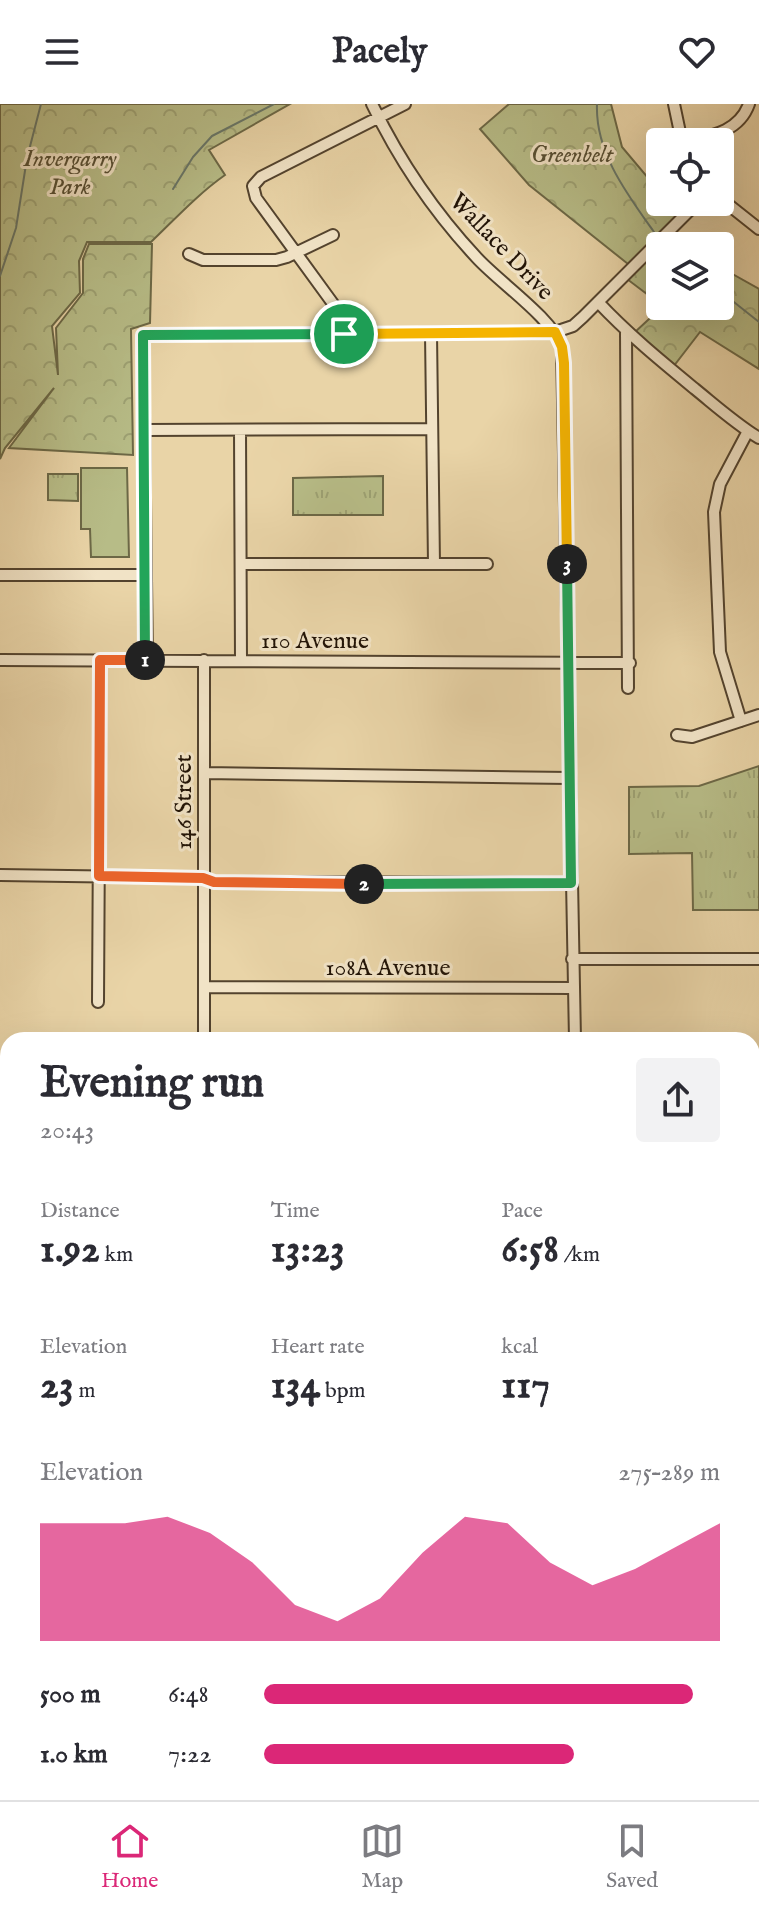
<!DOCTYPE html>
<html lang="en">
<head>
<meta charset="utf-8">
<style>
	body { margin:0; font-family:"IM FELL English",serif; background:#f2f2f3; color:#2b2b33; height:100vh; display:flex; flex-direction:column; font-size:30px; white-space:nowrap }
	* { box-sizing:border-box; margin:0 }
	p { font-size:26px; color:#7c7c81 }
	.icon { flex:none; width:44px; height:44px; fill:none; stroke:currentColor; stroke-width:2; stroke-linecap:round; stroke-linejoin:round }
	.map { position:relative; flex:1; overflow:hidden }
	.drawer { position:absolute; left:0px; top:928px; width:760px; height:768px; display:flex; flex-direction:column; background:#fff; border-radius:24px 24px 0 0; box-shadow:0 8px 32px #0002 }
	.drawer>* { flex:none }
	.controls { position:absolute; left:646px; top:24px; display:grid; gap:16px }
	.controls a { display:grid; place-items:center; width:88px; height:88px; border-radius:8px; background:#fff; box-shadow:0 8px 32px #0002; font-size:40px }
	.pin { position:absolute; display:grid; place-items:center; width:68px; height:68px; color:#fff; margin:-34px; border:4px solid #fff; border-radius:50%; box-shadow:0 2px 8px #0007 }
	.km { position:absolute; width:40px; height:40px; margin:-20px; border-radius:50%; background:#222; color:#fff; font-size:22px; line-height:40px; text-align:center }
	.round { display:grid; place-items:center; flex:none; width:84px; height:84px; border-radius:8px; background:#f2f2f3 }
	.head { display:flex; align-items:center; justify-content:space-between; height:136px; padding:0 40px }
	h1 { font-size:44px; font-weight:700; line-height:60px }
	.stats { display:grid; grid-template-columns:repeat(3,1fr); gap:12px; height:136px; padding:8px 40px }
	.stats div { display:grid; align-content:center }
	.stats b { font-size:40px; font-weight:700 }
	.stats small { font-size:22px; font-weight:400 }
	.stats p { font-size:22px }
	.chart { height:224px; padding:16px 40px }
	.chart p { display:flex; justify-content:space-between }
	.chart svg { width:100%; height:144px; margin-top:8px; fill:#db2777; opacity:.7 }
	ul { padding:0 40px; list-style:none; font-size:26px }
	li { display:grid; grid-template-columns:128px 96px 1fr; align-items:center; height:60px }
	li i { height:20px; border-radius:10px; background:#db2777 }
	header { display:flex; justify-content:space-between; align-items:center; height:104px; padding:0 40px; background:#fff; font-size:36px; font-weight:700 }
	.tab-bar { display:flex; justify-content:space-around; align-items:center; height:112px; border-top:2px solid #e1e1e2; background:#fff; font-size:22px; color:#7c7c81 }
	.tab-bar a { display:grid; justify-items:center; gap:4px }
	.tab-bar .current { color:#db2777 }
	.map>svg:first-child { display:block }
	.grass { fill:#b7bc87; stroke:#6c6846; stroke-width:2 }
	.forest { fill:url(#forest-crowns); stroke:#6c6846; stroke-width:2 }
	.park { fill:url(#park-tufts); stroke:#6c6846; stroke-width:2 }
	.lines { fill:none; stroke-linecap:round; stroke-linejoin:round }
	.stream { stroke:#687668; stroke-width:2 }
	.minor-casing { stroke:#53432e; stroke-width:14 }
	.major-casing { stroke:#211306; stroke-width:16 }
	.minor { stroke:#f1e3c6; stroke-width:10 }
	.major { stroke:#e9d4a7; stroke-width:12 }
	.split-1-casing { stroke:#fff; stroke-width:16 }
	.split-2-casing { stroke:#fff; stroke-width:16 }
	.split-3-casing { stroke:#fff; stroke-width:16 }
	.split-4-casing { stroke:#fff; stroke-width:16 }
	.split-1 { stroke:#22a559; stroke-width:10 }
	.split-2 { stroke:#f0652b; stroke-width:10 }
	.split-3 { stroke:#22a559; stroke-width:10 }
	.split-4 { stroke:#f5b400; stroke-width:10 }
	.labels { text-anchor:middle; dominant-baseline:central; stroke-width:6; stroke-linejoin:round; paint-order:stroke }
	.park-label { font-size:24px; font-style:italic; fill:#564e33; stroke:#f1e3c6 }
	.street-label { font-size:24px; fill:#211306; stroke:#f1e3c6 }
</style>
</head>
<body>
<header><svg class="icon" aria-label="menu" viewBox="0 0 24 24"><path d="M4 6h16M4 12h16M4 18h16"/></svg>Pacely<svg class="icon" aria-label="heart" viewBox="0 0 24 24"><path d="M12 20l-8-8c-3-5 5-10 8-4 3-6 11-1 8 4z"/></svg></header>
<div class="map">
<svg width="759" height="1696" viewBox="0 0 759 1696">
	<defs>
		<pattern id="forest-crowns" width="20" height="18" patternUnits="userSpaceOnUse" patternTransform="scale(2)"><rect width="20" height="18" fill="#b7bc87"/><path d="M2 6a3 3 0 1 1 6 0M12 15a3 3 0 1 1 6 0" fill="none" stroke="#9da173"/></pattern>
		<pattern id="park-tufts" width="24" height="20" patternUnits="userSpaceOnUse" patternTransform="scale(2)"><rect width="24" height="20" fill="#b7bc87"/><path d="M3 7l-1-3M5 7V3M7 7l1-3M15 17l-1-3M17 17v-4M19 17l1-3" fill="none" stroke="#9da173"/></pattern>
	</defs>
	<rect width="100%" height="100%" fill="#e9d4a7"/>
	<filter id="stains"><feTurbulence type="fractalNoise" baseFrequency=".0025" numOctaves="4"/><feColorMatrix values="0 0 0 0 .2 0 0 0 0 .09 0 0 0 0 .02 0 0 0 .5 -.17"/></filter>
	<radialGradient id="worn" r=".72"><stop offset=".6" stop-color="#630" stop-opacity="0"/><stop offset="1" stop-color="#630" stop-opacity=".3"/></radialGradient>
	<!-- grass -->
	<path class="grass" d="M81 364H127L129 453H91L90 425H81Z"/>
	<!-- forest -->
	<path class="forest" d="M0 0H290L209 46 225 71C198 90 176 114 151 138H87L79 157 80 189 52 222 58 271 56 224 83 189V155L89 140H152L150 219 131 225 133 351 9 344 54 284 5 344 0 355Z
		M509 0H611L622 43 660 88V98H668L679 110 628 160 529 81 480 25Z
		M671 130 687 142H660V200L627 175Z
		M720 163 759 185V265L700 228 673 263 634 229 663 202H720Z"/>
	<!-- park -->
	<path class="park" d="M48 370H78V397L48 396Z
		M383 372V411H293V374Z
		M759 662V806H693L692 749 629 750V683L699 682Z
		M752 1103H759V1316H752Z
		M89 1688H280V1696L89 1693Z"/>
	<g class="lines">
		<!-- stream -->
		<path class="stream" d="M597 0C595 48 627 90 654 128
			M173 85 193 53 212 32 274 0
			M0 172 16 124 27 54 41 0
			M720 187 759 218"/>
		<defs>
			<path id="minor" d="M372 0C399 56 435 109 477 154 500 179 552 214 562 243L575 936
				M674 0 682 38
				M685 38C711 32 739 28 749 0
				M720 94 759 125
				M189 150 203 156H276L287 153 333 131
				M598 198C628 230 661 257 695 285 716 302 736 320 759 334
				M626 228 628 584
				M344 230 342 212 256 94 253 82 261 73 405 0
				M431 230 434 460
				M145 326 431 325
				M240 326 241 556
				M241 460H487
				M0 471H145
				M0 556 630 559
				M147 556 143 231 555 228 573 222 583 213 698 98
				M204 556V936
				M741 617 720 548 714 408 720 380 748 327
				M677 631 692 633 759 611
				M204 669 570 674
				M0 771 203 774 214 778 571 779
				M572 855H759
				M204 883 573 884
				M98 898 100 556
				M752 1096H759
				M0 1305H8
				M0 1409 8 1410
				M0 1552H8
				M752 1654H759"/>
			<path id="major" d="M0 987H8
				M752 991H759
				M581 1688V1696"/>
		</defs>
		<!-- minor casing -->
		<use href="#minor" class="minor-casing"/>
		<!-- major casing -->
		<use href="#major" class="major-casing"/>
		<!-- minor -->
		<use href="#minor" class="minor"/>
		<!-- major -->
		<use href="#major" class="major"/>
	</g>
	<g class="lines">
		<defs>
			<path id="split-1" d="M145 556 143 231 344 230"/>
			<path id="split-2" d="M145 556H100L99 772 203 774 214 778 364 780"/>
			<path id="split-3" d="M364 780 571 779 567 460"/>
			<path id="split-4" d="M344 230 555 228 562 243 564 259 567 460"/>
		</defs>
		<!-- split-1 casing -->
		<use href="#split-1" class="split-1-casing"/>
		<!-- split-2 casing -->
		<use href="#split-2" class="split-2-casing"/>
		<!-- split-3 casing -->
		<use href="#split-3" class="split-3-casing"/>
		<!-- split-4 casing -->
		<use href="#split-4" class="split-4-casing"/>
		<!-- split-1 -->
		<use href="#split-1" class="split-1"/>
		<!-- split-2 -->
		<use href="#split-2" class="split-2"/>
		<!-- split-3 -->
		<use href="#split-3" class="split-3"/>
		<!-- split-4 -->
		<use href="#split-4" class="split-4"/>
	</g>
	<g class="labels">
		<!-- park labels -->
		<g class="park-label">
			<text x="572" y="51">Greenbelt</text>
			<text x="70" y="55">Invergarry<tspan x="70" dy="28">Park</tspan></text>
		</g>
		<!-- street labels -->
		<g class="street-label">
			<text transform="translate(501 143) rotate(46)">Wallace Drive</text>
			<text x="315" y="537">110 Avenue</text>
			<text transform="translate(184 698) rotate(-90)">146 Street</text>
			<text x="388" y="864">108A Avenue</text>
		</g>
	</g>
	<rect width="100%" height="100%" filter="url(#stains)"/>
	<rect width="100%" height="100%" fill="url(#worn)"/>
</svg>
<div class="controls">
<a><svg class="icon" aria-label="locate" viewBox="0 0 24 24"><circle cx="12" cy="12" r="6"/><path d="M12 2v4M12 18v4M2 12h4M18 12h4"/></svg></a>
<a><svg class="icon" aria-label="layers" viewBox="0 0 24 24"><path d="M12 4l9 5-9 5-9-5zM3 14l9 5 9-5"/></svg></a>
</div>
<div class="pin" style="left:344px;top:230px;background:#1e9e55"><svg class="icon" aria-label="arrive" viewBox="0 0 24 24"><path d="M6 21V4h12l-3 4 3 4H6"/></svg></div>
<b class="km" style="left:145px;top:556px">1</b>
<b class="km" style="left:364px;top:780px">2</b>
<b class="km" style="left:567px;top:460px">3</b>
<section class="drawer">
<div class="head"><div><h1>Evening run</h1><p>20:43</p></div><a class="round"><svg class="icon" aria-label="share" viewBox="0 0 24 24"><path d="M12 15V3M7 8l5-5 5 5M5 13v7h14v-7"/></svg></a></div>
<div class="stats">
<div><p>Distance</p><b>1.92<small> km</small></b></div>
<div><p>Time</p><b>13:23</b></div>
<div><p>Pace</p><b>6:58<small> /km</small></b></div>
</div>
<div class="stats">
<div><p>Elevation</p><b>23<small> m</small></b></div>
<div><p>Heart rate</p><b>134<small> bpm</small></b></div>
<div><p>kcal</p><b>117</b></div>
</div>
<div class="chart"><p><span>Elevation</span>275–289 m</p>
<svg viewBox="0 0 160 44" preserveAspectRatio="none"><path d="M0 44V8L10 8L20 8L30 6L40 11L50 20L60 33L70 38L80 31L90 17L100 6L110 8L120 20L130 27L140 22L150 15L160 8V44z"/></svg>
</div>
<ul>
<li><b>500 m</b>6:48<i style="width:94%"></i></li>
<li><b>1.0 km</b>7:22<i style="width:68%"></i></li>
</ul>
</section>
</div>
<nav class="tab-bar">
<a class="current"><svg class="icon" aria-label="home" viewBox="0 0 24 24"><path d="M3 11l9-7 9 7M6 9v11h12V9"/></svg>Home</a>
<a><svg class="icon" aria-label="map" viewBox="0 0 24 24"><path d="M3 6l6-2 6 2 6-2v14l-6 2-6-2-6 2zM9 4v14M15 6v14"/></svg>Map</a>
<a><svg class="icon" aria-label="saved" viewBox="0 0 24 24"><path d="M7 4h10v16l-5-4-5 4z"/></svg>Saved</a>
</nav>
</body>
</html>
